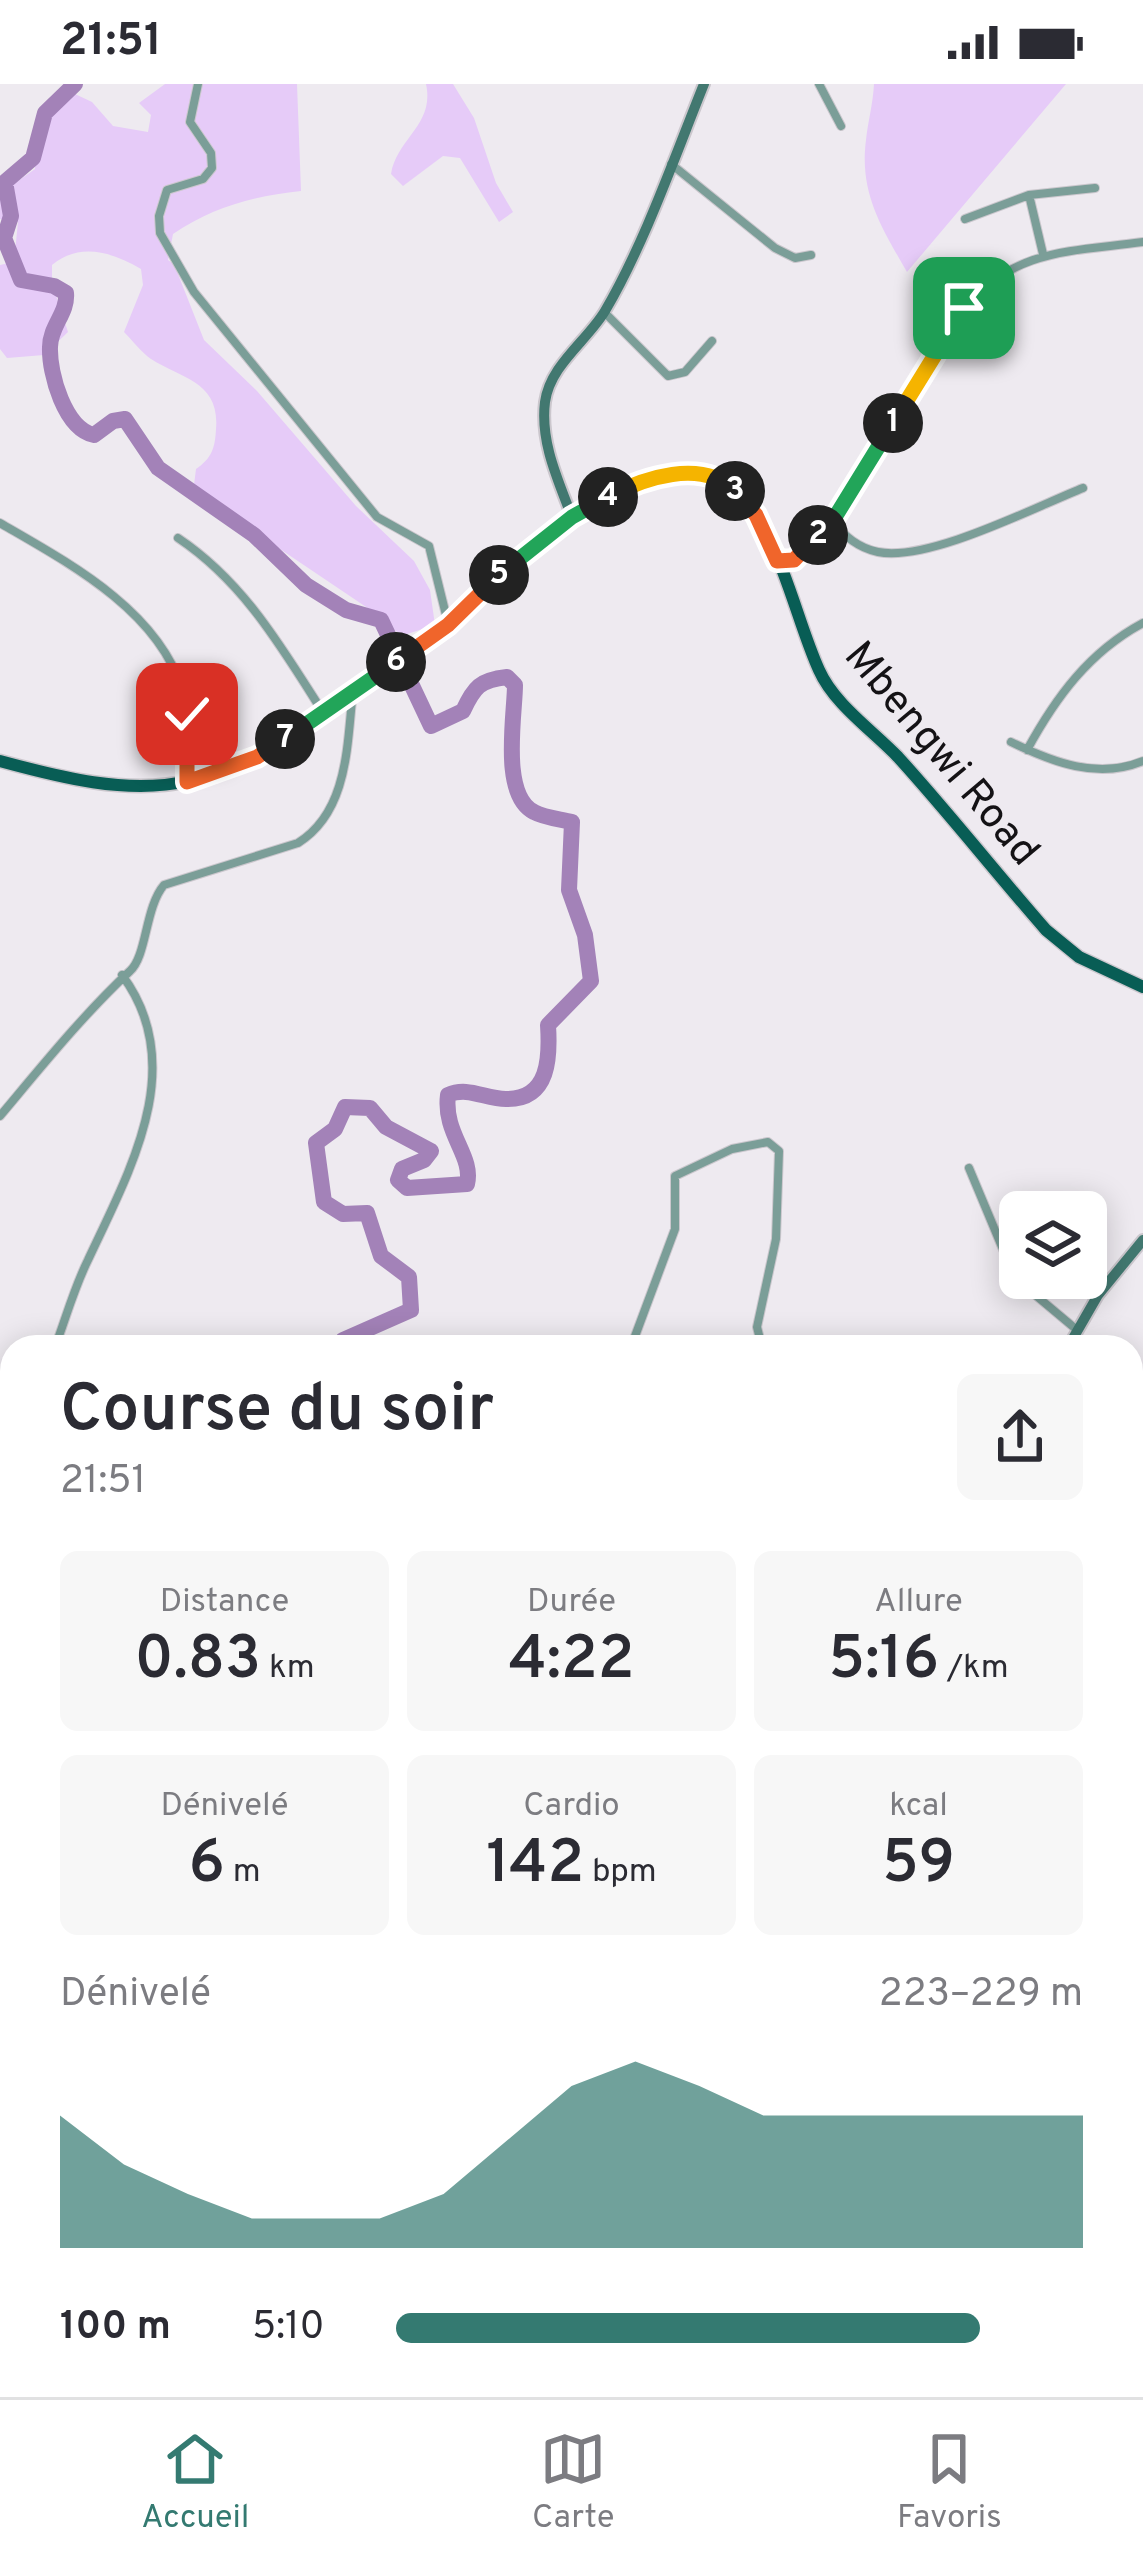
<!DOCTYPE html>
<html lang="fr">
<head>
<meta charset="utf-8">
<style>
	body { margin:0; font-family:Overpass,sans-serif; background:#f7f7f7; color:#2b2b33; height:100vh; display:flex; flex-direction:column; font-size:45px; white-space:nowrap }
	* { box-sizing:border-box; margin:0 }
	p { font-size:39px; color:#7c7c81 }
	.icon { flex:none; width:66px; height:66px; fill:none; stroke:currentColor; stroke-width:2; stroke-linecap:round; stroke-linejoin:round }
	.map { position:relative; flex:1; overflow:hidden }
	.details { position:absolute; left:0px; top:1251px; width:1143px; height:1062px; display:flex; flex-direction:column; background:#fff; border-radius:36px 36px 0 0; box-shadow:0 6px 30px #0003 }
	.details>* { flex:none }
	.tools { position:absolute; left:999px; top:1107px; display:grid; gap:24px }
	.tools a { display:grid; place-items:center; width:108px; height:108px; border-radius:18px; background:#fff; box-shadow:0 6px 30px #0003; font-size:60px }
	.pin { position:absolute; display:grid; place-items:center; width:102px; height:102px; color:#fff; margin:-51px; border-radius:24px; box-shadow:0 6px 18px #0006 }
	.km { position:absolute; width:60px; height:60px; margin:-30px; border-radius:50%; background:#222; color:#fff; font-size:33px; line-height:60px; text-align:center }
	.round { display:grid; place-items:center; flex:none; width:126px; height:126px; border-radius:18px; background:#f7f7f7 }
	.headline { display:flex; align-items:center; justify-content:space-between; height:204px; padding:0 60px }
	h1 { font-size:66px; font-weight:600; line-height:90px }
	.figures { display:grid; grid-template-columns:repeat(3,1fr); gap:18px; height:204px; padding:12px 60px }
	.figures div { display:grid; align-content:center; border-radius:18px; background:#f7f7f7; text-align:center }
	.figures b { font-size:60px; font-weight:600 }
	.figures small { font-size:33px; font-weight:400 }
	.figures p { font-size:33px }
	.chart { height:336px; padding:24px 60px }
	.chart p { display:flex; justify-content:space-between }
	.chart svg { width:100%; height:216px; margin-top:12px; fill:#347a71; opacity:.7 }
	ul { padding:0 60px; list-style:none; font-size:39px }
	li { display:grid; grid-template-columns:192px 144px 1fr; align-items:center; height:90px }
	li i { height:30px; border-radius:15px; background:#347a71 }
	.status { display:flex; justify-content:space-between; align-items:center; height:84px; padding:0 60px; background:#fff; direction:ltr }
	.status svg { height:33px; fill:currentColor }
	.dock { display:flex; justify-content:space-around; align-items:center; height:168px; border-top:3px solid #e1e1e2; background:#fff; font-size:33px; color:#7c7c81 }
	.dock a { display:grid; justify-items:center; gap:6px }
	.dock .selected { color:#347a71 }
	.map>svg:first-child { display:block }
	.green { fill:#e6cbf8 }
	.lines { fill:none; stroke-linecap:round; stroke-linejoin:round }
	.river { stroke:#a382b8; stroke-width:16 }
	.street-casing { stroke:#cbc7cd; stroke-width:10 }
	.secondary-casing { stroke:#cbc7cd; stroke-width:14 }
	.primary-casing { stroke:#cbc7cd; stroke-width:15 }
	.street { stroke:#7b9e98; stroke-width:8 }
	.secondary { stroke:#427870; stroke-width:10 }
	.primary { stroke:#085d55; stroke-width:12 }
	.split-1-casing { stroke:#fff; stroke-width:24 }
	.split-2-casing { stroke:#fff; stroke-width:24 }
	.split-3-casing { stroke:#fff; stroke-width:24 }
	.split-4-casing { stroke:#fff; stroke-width:24 }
	.split-5-casing { stroke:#fff; stroke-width:24 }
	.split-6-casing { stroke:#fff; stroke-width:24 }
	.split-7-casing { stroke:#fff; stroke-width:24 }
	.split-8-casing { stroke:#fff; stroke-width:24 }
	.split-9-casing { stroke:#fff; stroke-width:24 }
	.split-1 { stroke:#f5b400; stroke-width:15 }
	.split-2 { stroke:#22a559; stroke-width:15 }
	.split-3 { stroke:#f0652b; stroke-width:15 }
	.split-4 { stroke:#f5b400; stroke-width:15 }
	.split-5 { stroke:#22a559; stroke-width:15 }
	.split-6 { stroke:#f0652b; stroke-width:15 }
	.split-7 { stroke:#22a559; stroke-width:15 }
	.split-8 { stroke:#f0652b; stroke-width:15 }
	.split-9 { stroke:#f5b400; stroke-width:15 }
	.labels { text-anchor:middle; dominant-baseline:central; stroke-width:9; stroke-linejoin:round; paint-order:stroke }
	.street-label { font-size:42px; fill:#141215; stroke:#eeeaf0 }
</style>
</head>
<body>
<div class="status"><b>21:51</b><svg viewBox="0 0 49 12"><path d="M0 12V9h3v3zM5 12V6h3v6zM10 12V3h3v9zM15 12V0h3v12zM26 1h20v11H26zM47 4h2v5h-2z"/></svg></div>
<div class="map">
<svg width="1143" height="2313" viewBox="0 0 1143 2313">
	<rect width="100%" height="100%" fill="#eeeaf0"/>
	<!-- green -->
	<path class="green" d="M165 0H297L301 107C253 112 213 123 173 150L168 176 174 180 204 256 257 307 356 422 414 477 430 506 435 541 404 551 389 544 378 531 219 424 194 401 196 385C212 374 215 364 216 345 220 298 183 295 151 275 141 268 133 257 124 248L143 201 141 185C112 168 80 158 52 181V199L68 248 44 271 7 274 0 265V181L14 178 18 138 0 135V102L8 104 35 85C37 37 27 29 75 10L92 18 113 42 148 48 151 31 139 19Z
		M426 0H453L474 34 496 99 513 128 499 138 460 74 443 72 403 102 391 90C397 54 435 41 426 0Z
		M874 0H1066L907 188C882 144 859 109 866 56 868 37 873 20 874 0Z
		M0 1602 12 1612V1835H0Z"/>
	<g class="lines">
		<!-- river -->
		<path class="river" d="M75 0 45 29 33 74 5 98 11 132 4 154 21 196 54 202 66 209C68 229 50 242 50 263 49 290 65 345 94 351L113 337 125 335 158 384 254 451 306 501 346 526 381 536 431 642 463 627C474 603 480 596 507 593L515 601C515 630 500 711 534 728 545 734 560 735 572 738L569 806 585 851 591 897 548 941C550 972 550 1016 506 1015 485 1015 468 1002 448 1011 443 1050 474 1072 467 1100L407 1104 398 1096 402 1085 424 1076 431 1067 386 1043 370 1024 345 1023 335 1045 316 1059 324 1118 343 1130 367 1129 381 1172 409 1193 411 1226 343 1256 339 1263
			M275 2313 278 2306H286L291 2313
			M385 2313 389 2301"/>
		<defs>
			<path id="street" d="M198 0 190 38 211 69 212 84 203 95 167 106 159 132 160 149 194 208 377 433 429 462 448 539
				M819 0 841 42
				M671 80 775 164 795 174 811 171
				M1029 111 1043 170
				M965 135 1029 111 1095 104
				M604 228 668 292 685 288 712 257
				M832 438C845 452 858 464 878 468 928 478 1033 424 1083 404
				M0 439C67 478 157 525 182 605 191 634 187 668 187 698
				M178 454C244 498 282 564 324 630
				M777 477 794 476 832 438 964 224C1016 164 1070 168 1143 158
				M1011 658C1052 678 1098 696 1143 677
				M1027 666C1056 613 1089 568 1143 539
				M0 1032C42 982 83 931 130 887 147 872 145 823 164 801L298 759C346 729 347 667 352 616
				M969 1084 1015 1194 1077 1246
				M55 1263C66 1234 74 1204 88 1176 129 1088 190 982 122 891
				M631 1263 675 1145V1092L732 1065 768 1058 779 1067 776 1155 757 1243 762 1263
				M0 1363 12 1345
				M1143 1571V1618
				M1131 1667 1143 1665
				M811 2301 824 2313"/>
			<path id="secondary" d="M572 433C558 396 540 358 545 318 550 281 587 257 605 227 644 161 675 72 704 0
				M1068 1263 1098 1211 1143 1156
				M1131 1872 1143 1884"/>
			<path id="primary" d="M0 677C59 693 127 711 188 697 273 679 375 596 444 544 468 525 487 500 509 480 553 443 670 358 728 400 777 435 794 532 819 586 834 620 872 646 898 673 949 729 996 789 1046 846L1079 873 1143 903"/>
		</defs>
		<!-- street casing -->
		<use href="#street" class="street-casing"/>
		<!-- secondary casing -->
		<use href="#secondary" class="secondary-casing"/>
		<!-- primary casing -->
		<use href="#primary" class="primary-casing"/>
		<!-- street -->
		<use href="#street" class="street"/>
		<!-- secondary -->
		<use href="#secondary" class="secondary"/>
		<!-- primary -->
		<use href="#primary" class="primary"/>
	</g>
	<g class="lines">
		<defs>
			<path id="split-1" d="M893 339 964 224"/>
			<path id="split-2" d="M818 451 832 438 893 339"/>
			<path id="split-3" d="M735 407 756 431 777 477 794 476 818 451"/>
			<path id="split-4" d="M608 413C643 394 702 374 735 407"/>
			<path id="split-5" d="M499 491 572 433 608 413"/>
			<path id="split-6" d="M396 578 448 541 499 491"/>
			<path id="split-7" d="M285 655 396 578"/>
			<path id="split-8" d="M187 670V698L257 673 285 655"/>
			<path id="split-9" d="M187 630V670"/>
		</defs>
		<!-- split-1 casing -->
		<use href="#split-1" class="split-1-casing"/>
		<!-- split-2 casing -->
		<use href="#split-2" class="split-2-casing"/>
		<!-- split-3 casing -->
		<use href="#split-3" class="split-3-casing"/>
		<!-- split-4 casing -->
		<use href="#split-4" class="split-4-casing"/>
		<!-- split-5 casing -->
		<use href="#split-5" class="split-5-casing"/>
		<!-- split-6 casing -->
		<use href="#split-6" class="split-6-casing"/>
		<!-- split-7 casing -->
		<use href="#split-7" class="split-7-casing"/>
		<!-- split-8 casing -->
		<use href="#split-8" class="split-8-casing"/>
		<!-- split-9 casing -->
		<use href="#split-9" class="split-9-casing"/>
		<!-- split-1 -->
		<use href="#split-1" class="split-1"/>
		<!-- split-2 -->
		<use href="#split-2" class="split-2"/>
		<!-- split-3 -->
		<use href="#split-3" class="split-3"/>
		<!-- split-4 -->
		<use href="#split-4" class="split-4"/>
		<!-- split-5 -->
		<use href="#split-5" class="split-5"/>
		<!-- split-6 -->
		<use href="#split-6" class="split-6"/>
		<!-- split-7 -->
		<use href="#split-7" class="split-7"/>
		<!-- split-8 -->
		<use href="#split-8" class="split-8"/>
		<!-- split-9 -->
		<use href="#split-9" class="split-9"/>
	</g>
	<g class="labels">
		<!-- street labels -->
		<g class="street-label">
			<text transform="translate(940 671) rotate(50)">Mbengwi Road</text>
		</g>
	</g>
</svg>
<div class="tools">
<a><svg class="icon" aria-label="layers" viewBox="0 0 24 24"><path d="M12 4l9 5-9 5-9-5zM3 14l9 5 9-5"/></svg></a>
</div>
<div class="pin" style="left:964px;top:224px;background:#1e9e55"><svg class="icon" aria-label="arrive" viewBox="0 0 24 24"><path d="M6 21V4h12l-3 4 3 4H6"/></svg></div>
<div class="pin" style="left:187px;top:630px;background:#d93025"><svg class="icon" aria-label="check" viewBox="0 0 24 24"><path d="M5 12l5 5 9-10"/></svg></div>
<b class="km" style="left:893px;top:339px">1</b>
<b class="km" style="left:818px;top:451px">2</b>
<b class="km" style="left:735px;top:407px">3</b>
<b class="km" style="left:608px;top:413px">4</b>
<b class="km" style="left:499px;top:491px">5</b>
<b class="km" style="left:396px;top:578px">6</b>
<b class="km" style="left:285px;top:655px">7</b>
<section class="details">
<div class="headline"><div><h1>Course du soir</h1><p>21:51</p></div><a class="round"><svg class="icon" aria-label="share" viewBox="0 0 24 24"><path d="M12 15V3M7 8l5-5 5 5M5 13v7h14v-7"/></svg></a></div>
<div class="figures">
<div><p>Distance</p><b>0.83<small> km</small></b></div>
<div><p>Durée</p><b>4:22</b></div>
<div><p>Allure</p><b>5:16<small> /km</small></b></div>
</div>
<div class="figures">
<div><p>Dénivelé</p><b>6<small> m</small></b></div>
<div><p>Cardio</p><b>142<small> bpm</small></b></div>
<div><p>kcal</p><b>59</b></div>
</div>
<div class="chart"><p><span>Dénivelé</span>223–229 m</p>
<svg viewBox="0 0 160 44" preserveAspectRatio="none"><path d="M0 44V17L10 27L20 33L30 38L40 38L50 38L60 33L70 22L80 11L90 6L100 11L110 17L120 17L130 17L140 17L150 17L160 17V44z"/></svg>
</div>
<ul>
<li><b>100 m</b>5:10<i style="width:85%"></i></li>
</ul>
</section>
</div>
<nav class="dock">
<a class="selected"><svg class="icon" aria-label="home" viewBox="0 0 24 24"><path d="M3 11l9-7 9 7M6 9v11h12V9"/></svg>Accueil</a>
<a><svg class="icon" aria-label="map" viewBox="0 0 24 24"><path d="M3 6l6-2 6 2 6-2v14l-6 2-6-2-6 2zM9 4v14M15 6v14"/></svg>Carte</a>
<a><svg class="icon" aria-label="saved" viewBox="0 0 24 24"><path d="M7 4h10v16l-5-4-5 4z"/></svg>Favoris</a>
</nav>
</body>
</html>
